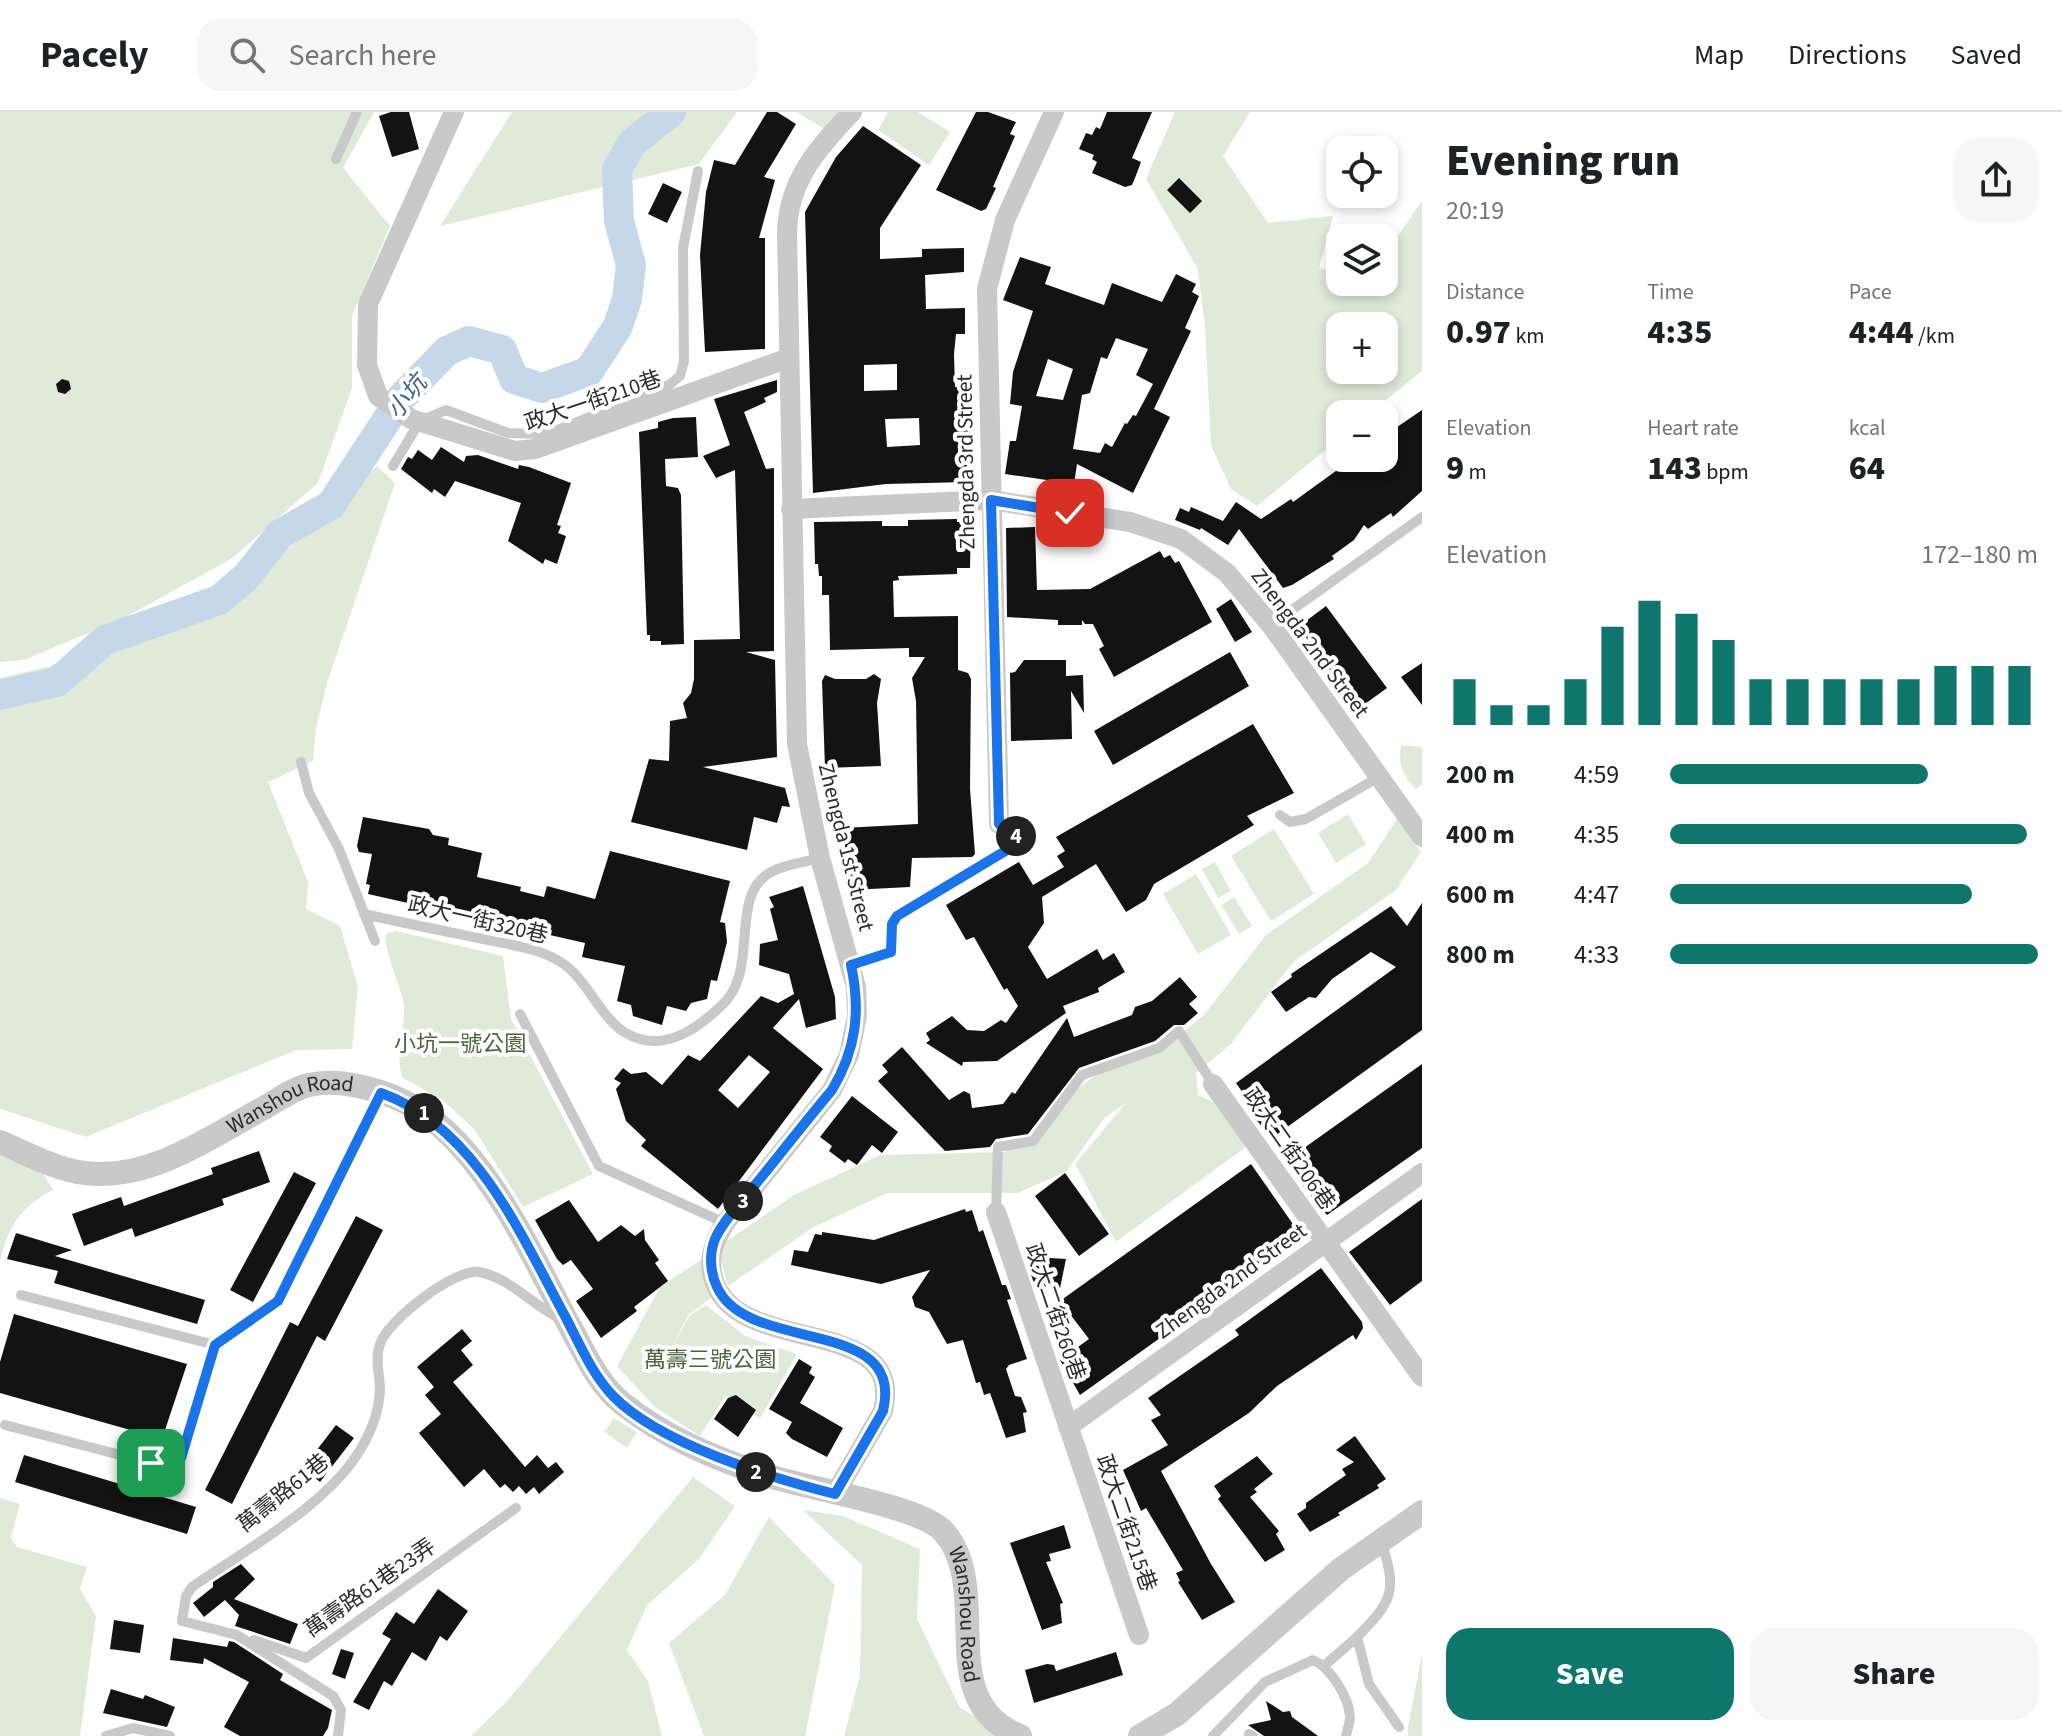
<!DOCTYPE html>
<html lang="en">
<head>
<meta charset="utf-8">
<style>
	body { margin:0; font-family:"Source Sans 3","Noto Sans TC",sans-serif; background:#f6f6f6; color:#202124; height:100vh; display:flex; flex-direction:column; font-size:30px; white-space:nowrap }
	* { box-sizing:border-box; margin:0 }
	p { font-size:26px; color:#757577 }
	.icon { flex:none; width:44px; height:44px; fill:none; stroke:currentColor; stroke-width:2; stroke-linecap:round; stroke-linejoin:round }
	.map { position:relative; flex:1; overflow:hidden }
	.drawer { display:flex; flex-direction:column; background:#fff; width:640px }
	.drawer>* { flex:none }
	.tools { position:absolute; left:1326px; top:24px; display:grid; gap:16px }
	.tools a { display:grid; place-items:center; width:72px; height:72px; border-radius:16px; background:#fff; box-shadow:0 4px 12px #0003; font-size:40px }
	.pin { position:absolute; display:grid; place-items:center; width:68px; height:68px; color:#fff; margin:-34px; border-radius:16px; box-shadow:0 4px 12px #0006 }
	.km { position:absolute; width:40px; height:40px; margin:-20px; border-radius:50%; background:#222; color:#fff; font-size:22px; line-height:40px; text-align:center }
	.round { display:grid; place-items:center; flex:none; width:84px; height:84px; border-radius:24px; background:#f6f6f6 }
	.head { display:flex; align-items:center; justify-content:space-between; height:136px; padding:0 24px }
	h1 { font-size:44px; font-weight:800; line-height:60px }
	.figures { display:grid; grid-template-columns:repeat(3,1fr); gap:12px; height:136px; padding:8px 24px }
	.figures div { display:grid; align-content:center }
	.figures b { font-size:34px; font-weight:800 }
	.figures small { font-size:22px; font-weight:400 }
	.figures p { font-size:22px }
	.chart { height:224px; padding:16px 24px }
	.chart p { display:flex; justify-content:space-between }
	.chart svg { width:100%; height:144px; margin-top:8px; stroke:#0f766e; stroke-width:6 }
	.button { display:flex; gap:16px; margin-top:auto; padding:16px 24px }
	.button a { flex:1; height:92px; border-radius:24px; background:#0f766e; color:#fff; font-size:32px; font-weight:800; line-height:92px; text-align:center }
	.button a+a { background:#f6f6f6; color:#202124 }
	ul { padding:0 24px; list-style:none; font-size:26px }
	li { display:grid; grid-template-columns:128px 96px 1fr; align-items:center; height:60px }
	li i { height:20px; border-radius:10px; background:#0f766e }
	header { display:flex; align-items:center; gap:48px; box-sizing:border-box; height:112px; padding:0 40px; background:#fff; border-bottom:2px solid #e0e0e0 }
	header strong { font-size:38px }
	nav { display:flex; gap:44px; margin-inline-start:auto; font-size:28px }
	.search { width:560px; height:72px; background:#f6f6f6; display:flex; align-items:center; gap:20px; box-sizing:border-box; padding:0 28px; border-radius:24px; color:#757577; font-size:30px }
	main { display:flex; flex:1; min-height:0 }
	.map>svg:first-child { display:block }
	.green { fill:#e0ead9; fill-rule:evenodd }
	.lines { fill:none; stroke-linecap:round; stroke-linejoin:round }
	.river { stroke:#c5d8e9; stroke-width:30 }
	.building { fill:#131313; fill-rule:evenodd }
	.service { stroke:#c9c9c9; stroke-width:10 }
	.minor { stroke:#c9c9c9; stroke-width:20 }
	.tertiary { stroke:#c9c9c9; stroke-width:24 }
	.route-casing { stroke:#fff; stroke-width:16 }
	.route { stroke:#1a73e8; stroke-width:10 }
	.labels { text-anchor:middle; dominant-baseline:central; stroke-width:8; stroke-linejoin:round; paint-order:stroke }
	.street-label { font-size:22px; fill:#2c2c2c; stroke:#fff }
	.park-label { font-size:22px; fill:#4b663b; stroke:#fff }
	.water-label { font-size:24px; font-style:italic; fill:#3d648b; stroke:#fff }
</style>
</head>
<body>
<header>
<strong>Pacely</strong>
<div class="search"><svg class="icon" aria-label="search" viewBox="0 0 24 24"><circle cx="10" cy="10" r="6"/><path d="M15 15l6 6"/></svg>Search here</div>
<nav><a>Map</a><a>Directions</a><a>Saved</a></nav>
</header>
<main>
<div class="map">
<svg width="1422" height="1624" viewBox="0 0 1422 1624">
	<rect width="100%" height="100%" fill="#fff"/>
	<!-- green -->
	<path class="green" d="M0 0H374L343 56 390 114 352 204V276L318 371 231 447 122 507 24 548 0 550Z
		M512 0H737L699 52 440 114Z
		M797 0H839L824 17Z
		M888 0H918L950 20 929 53 878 18Z
		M1175 0H1250L1223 44 1268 111 1333 104 1319 156 1340 162V170H1384V144L1422 89V259L1369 302H1340V326L1257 394 1231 377 1211 333 1205 215 1198 157 1146 67ZM1340 214H1384V258H1340Z
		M377 354 395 371 327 571 316 616 313 649 268 670 308 770 306 797 340 814 358 875 352 937 296 938 86 1025 0 997V566L97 543 233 487Z
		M1401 633 1422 635V672L1416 677C1402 663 1398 653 1401 633Z
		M1348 702 1366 732 1336 751 1318 721Z
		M1397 707 1421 740 1396 778 1293 850 1231 932 1196 961 1198 983 1216 991 1247 1034 1116 1130 1075 1052 1125 992 1105 1005 1066 1060 1017 1081H887L812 1116 728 1174 721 1148 727 1129 794 1083 880 1043 1006 1040V1035L1034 1031 1076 978 1100 960 1163 936 1204 903 1266 823 1368 751Z
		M1274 717 1314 782 1271 809 1231 744Z
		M1215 750 1231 779 1218 786 1202 757Z
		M1196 762 1231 823 1198 842 1163 782Z
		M1234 785 1252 814 1239 822 1221 793Z
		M396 819 503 844 511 907 593 1062 523 1095 475 1018 443 988 403 966C394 951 406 912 404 892 401 874 381 833 387 821Z
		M0 1035 43 1061 53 1078C21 1094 8 1115 0 1149Z
		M702 1147 711 1186 689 1202 668 1242 690 1203 706 1193 745 1224 797 1242 760 1306 726 1283 700 1324 656 1296 617 1254 660 1175Z
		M614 1306 637 1320 627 1336 604 1320Z
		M693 1365 735 1394 699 1447 647 1493 627 1538 648 1569 662 1624H471L508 1588Z
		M0 1386 20 1392 11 1426 17 1435 87 1455 80 1477 96 1504 80 1624H0Z
		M803 1398 843 1404 920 1437 917 1507 960 1596 1011 1624H844L860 1563 862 1453Z
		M769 1405 835 1473 805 1624H704L669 1531 725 1483Z
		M1422 1542V1624H1408V1614Z"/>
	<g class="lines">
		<!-- river -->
		<path class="river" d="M0 583 57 570 105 528 219 488 246 465 280 422 331 393 402 285 447 239 469 229 502 238 514 267 542 276 589 259 618 214 627 187 631 153 619 109 617 57 632 31 671 0"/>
	</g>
	<!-- building -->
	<path class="building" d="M391 0H409L419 37 392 45 379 4Z
		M767 0H777L796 12 764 65 775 68 759 126H765V237L705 240 700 143 706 80 714 48 735 53Z
		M976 0H988L1016 10 1010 22 1015 24 993 75 996 76 986 97 981 99 936 78Z
		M1107 0H1152L1132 46 1141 50 1135 66 1132 73 1125 75 1092 61 1097 50 1092 47 1094 43 1079 37 1086 21 1092 23 1096 15 1100 17Z
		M863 14 921 53 880 116V147L922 145V137L964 136V160L925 163 926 197 965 196V222H956L954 242 955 275 968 274 972 352 967 353V370L886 372 813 381 805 100 836 45ZM897 252V278L864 279V253ZM919 306 920 333 887 335 885 307Z
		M1179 66 1202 89 1190 101 1167 78Z
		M663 71 682 80 667 111 648 102Z
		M1020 145 1051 155 1045 172 1104 193 1112 171 1162 190 1176 162 1196 172 1192 180 1199 184 1185 216 1191 219 1154 297 1170 305 1133 381 1077 352 1074 372 1005 362 1010 329H1016L1022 294 1010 292 1013 260 1033 199 1003 188ZM1116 226 1148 237 1136 263 1153 272 1136 304 1133 303 1127 312 1125 311 1112 335 1105 331 1100 341 1073 337 1082 283 1090 281 1101 245 1107 247ZM1048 247 1073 257 1063 288 1036 284Z
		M62 267 69 269 71 277 65 282 58 280 56 272Z
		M777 268V280L764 286 766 290 744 300 766 357 774 356V539L746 540 775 548 777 645 703 655 785 676 790 695 782 694 777 711 754 705 747 738 631 710 649 647 669 649 670 609 687 606 683 591 691 581 694 567V528L740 527 735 358 716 366 703 344 730 333 714 287Z
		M1422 298V379L1393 405 1391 401 1368 417 1364 413 1354 428 1332 444 1334 447 1292 473 1283 476 1239 417 1228 433 1201 416 1200 418 1175 408 1180 396 1189 400 1191 395 1223 409 1236 390 1261 407 1291 387 1293 390 1340 356 1338 353 1348 346H1384V324Z
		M696 305 698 345 665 347 666 374 678 376 681 383 684 532 661 533V529H650V523H647L639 320 658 316V310L673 306Z
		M441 335 464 350 466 344 478 343 518 357 519 353 529 355 571 371 557 413 561 414 558 421 566 424 557 452 545 447 543 452 508 429 521 391 455 369 445 385 434 377 432 381 401 357 408 345 412 347 418 338 432 348Z
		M957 407V410H971L970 456H957V462L898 464 899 468 893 469 894 505 958 504V558L968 561 971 567 970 677 975 742 972 745 912 746 910 775 850 778 843 716 918 712 916 589 912 566 925 545H909V536L830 538 829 483H822V464H819L818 452H815L814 410 882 409V414H908V408Z
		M1035 415 1037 478 1090 477 1160 439 1164 446 1170 443 1175 451 1179 449 1212 510 1114 565 1099 537 1104 534 1093 512H1085L1082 508V513H1058V508L1007 505 1006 416Z
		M1231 487 1252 520 1235 530 1216 497Z
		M1326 494 1387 576 1358 597 1300 517 1304 514 1302 512Z
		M1230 540 1249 574 1113 653 1094 619Z
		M1024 548H1066V564L1083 563 1084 601 1071 579 1072 627 1011 629 1010 561 1015 560Z
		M1422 551V593L1401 565Z
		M874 562 881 567 877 591 881 654 825 656 822 569 825 563 835 567H866Z
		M1253 612 1294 681 1247 704 1254 713 1154 772 1146 788 1126 800 1096 752 1042 785 1044 811 1028 835 1047 867 1097 837 1103 848 1114 841 1125 860 1098 876 1099 880 1063 894 1066 901 997 949 963 950 962 954 926 931 930 928 926 921 952 904 967 918 984 919 1001 908 1006 911 1018 894 1007 876 1004 878 974 825 966 828 946 793 1019 750 1033 773 1064 755 1057 744 1065 739 1056 725Z
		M363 705 429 717 433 723 449 726 448 733 482 741 477 765 521 775 520 779 544 785 547 774 595 787 610 739 730 769 720 810 725 811 727 830 717 869 711 868 707 887 691 891 686 899 667 894 662 913 633 904 631 893 617 889 625 854 582 845 585 831 368 782 370 773 366 772 372 742 359 740 357 734Z
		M803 774 835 885 836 907 806 916 799 887 773 916 823 957 718 1097 641 1034 646 1028 626 1009 616 977 621 971 614 967 623 956 631 962 646 960 662 973 688 943 700 949 761 884 778 891 794 882 789 862 759 853 760 832 778 828 770 797 774 795 769 785ZM749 943 770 960 738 996 718 978Z
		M1422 791V918L1272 1026 1253 1004 1257 1001 1236 971 1396 855 1371 840 1332 867 1316 886 1309 885 1286 900 1271 880 1292 865 1291 862 1391 794 1407 814Z
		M1180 865 1197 885 1189 892 1198 901 1184 913H1174L1155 929 1079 956 1028 1022 996 1027 990 1035 945 1039 878 969 888 960 882 953 902 935 949 988 964 979 970 982 972 996 1003 992 1012 980 1015 982 1067 906 1074 925 1132 903 1135 895 1152 889Z
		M1422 952V1036L1327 1103 1292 1060 1297 1056 1290 1046Z
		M852 984 898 1020 882 1041 872 1033 857 1053 848 1047 845 1051 829 1039 832 1034 820 1025Z
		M259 1039 270 1070 222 1087 224 1093 135 1125 132 1116 84 1134 72 1102 121 1085 124 1094 213 1062 211 1056Z
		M1251 1052 1302 1125 1080 1283 1060 1248 1089 1227 1060 1189Z
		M294 1060 316 1071 253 1190 230 1178Z
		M1065 1061 1109 1122 1079 1144 1035 1084Z
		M1422 1087V1169L1390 1193 1349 1140Z
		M569 1088 598 1130 621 1113 635 1124 644 1117 645 1128 659 1148 655 1151 668 1169 634 1195 637 1199 601 1226 576 1189 593 1177 571 1148 563 1153 557 1147 535 1108Z
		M965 1097 966 1100 972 1098 979 1120 983 1118 1002 1173H1006L1011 1187 1007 1188 1027 1247 1009 1253 1006 1257 1015 1284 1021 1285 1027 1300 1023 1301 1026 1320 1006 1326 990 1281 984 1283 980 1270 976 1271 963 1228 947 1232 929 1200 915 1195 912 1185 930 1158 881 1172 791 1153 794 1138 808 1140 815 1122 822 1123V1120L874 1128Z
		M356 1104 383 1118 325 1229 317 1224 232 1392 205 1378 290 1210 298 1214Z
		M16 1121 72 1138 55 1144 205 1188 197 1212 54 1171 58 1159 7 1147Z
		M1050 1146 1066 1147 1058 1186 1049 1174 1037 1178 1029 1158V1153Z
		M1321 1156 1362 1210 1363 1216 1356 1228 1353 1223 1277 1274 1249 1301 1161 1359 1211 1452 1235 1490 1202 1508 1178 1470 1180 1469 1176 1461 1183 1458 1146 1396 1141 1399 1123 1358 1168 1333 1151 1308 1161 1303 1148 1286 1239 1223 1235 1218Z
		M14 1202 187 1252 162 1327 0 1281V1250Z
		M462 1217 472 1229 461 1238 473 1253 453 1270 525 1355 537 1343 548 1356 556 1350 564 1360 539 1382 534 1375 526 1382 519 1374 513 1380 505 1372 500 1376 484 1357 464 1375 419 1321 441 1302 425 1283 434 1275 417 1255Z
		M799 1247 812 1255 809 1261 815 1265 800 1291 843 1316 827 1345 792 1327 786 1321 792 1310 769 1297Z
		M736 1283 756 1298 738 1325 714 1307 728 1286Z
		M336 1313 354 1326 320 1370 303 1356Z
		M1355 1324 1386 1367 1377 1373 1379 1376 1338 1401 1340 1403 1310 1420 1297 1402 1306 1396V1391L1346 1363 1342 1357 1354 1350 1336 1338Z
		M24 1343 196 1395 187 1422 15 1370Z
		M1257 1344 1273 1362 1254 1377 1257 1380 1250 1385 1279 1419 1276 1422 1285 1438 1265 1450 1218 1387 1221 1384 1214 1374Z
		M1064 1413 1071 1436 1049 1442 1051 1449 1046 1450 1063 1491 1060 1492 1062 1511 1042 1518 1010 1431Z
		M241 1452 255 1467 234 1487 298 1512 290 1532 235 1514 239 1503 225 1488 204 1505 193 1491 213 1475V1470Z
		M438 1477 468 1499 447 1529 440 1524 426 1549 412 1540 392 1574 384 1569 369 1598 353 1590 391 1527 382 1522 396 1500 414 1512Z
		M114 1508 144 1513 140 1541 110 1537Z
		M173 1526 227 1535 229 1529 234 1530 283 1562 280 1568 332 1598 328 1616 323 1624H240L224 1615 249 1570 204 1546 203 1552 170 1548Z
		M341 1537 354 1541 345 1567 332 1562Z
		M1116 1540 1123 1563 1034 1591 1025 1558 1047 1552 1054 1553 1056 1559Z
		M111 1577 143 1587 145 1583 175 1595 167 1615 103 1601Z
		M1266 1589 1283 1600 1290 1599 1292 1605 1318 1624H1264L1248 1613 1271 1608Z"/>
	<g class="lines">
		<!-- service -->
		<path class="service" d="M336 47 357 0
			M393 354 420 309 446 298 508 321 548 322 669 273 680 264 684 249 683 136 698 59
			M1271 513 1422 405
			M301 650 309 681 339 737 375 829
			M1280 703 1290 710 1306 707 1379 665
			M364 802C404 811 444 819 483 827 509 833 536 835 559 849 592 868 601 917 640 927 671 936 700 914 721 894 762 858 726 782 773 759 787 752 805 750 820 746
			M851 853 891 840 892 812 897 804 1022 729 999 712
			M520 902 599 1054 725 1111
			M996 1100 998 1035 1033 1029 1082 963 1159 936 1179 919 1213 972
			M21 1183 215 1233
			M5 1313 151 1351 181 1346 215 1233 278 1189 381 981
			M1381 1429C1397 1478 1394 1488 1357 1525L1369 1572 1399 1615
			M254 1528 306 1546 516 1396
			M1325 1553 1357 1525
			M1249 1622 1253 1624
			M106 1624 133 1616 170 1624
			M338 1624 341 1598 333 1584 237 1523 182 1509 186 1484 192 1475C244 1439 322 1396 357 1343 370 1323 380 1298 380 1274 379 1260 375 1246 380 1232 387 1209 455 1156 479 1160 512 1166 533 1195 563 1208
			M1213 1624 1265 1570 1313 1548C1330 1555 1349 1585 1350 1605 1350 1610 1347 1619 1346 1624"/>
		<!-- minor -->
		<path class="minor" d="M454 0 368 192 367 253 378 284 411 307 515 339 535 337 789 246
			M791 397 991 388 1130 410 1181 427 1227 461 1271 513 1422 725
			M999 712 987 177 1005 108 1054 0
			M1213 972 1422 1265
			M996 1100 1139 1523
			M1068 1315 1422 1061
			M835 1382 883 1299C906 1203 747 1244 716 1174 706 1151 713 1131 725 1111L832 978 849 943 857 904 856 875 820 746 797 632 787 121C788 69 817 37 852 0"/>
		<!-- tertiary -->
		<g class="tertiary">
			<path id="s1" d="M0 1030C26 1041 56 1058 85 1061 148 1069 208 1027 260 998 275 990 292 977 309 973 338 966 379 977 405 990 480 1027 530 1139 568 1211 584 1239 597 1272 623 1292 663 1324 717 1348 766 1363 804 1376 922 1394 944 1420 995 1479 931 1589 1020 1624"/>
			<path d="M1140 1624 1177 1602 1341 1457 1422 1400"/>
		</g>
	</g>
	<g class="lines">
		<defs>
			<path id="route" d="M151 1351 181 1346 215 1233 278 1189 381 981C476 1015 521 1123 566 1206 580 1233 592 1262 613 1284 660 1332 771 1366 835 1382L883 1299C906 1203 748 1243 717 1175 710 1160 709 1142 715 1127 724 1107 742 1090 755 1073 781 1041 806 1009 832 978 856 938 861 899 851 853L891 840 892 812 897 804 1022 729 999 712 991 388 1070 401"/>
		</defs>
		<!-- route casing -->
		<use href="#route" class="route-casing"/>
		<!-- route -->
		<use href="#route" class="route"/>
	</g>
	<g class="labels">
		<!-- street labels -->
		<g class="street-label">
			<text transform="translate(593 289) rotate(-19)">政大一街210巷</text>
			<text transform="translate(966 350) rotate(-91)">Zhengda 3rd Street</text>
			<text transform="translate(1310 531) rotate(53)">Zhengda 2nd Street</text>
			<text transform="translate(846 735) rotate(76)">Zhengda 1st Street</text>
			<text transform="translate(478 808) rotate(13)">政大一街320巷</text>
			<text stroke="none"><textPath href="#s1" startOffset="312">Wanshou Road</textPath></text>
			<text transform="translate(1289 1037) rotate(55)">政大二街206巷</text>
			<text transform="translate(1231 1169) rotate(-36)">Zhengda 2nd Street</text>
			<text transform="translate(1055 1200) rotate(71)">政大二街260巷</text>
			<text transform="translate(283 1381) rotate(-39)">萬壽路61巷</text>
			<text transform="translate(1126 1411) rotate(71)">政大二街215巷</text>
			<text transform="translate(370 1476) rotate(-35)">萬壽路61巷23弄</text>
			<text stroke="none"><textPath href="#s1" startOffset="1248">Wanshou Road</textPath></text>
		</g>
		<!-- park labels -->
		<g class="park-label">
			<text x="460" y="932">小坑一號公園</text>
			<text x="710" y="1248">萬壽三號公園</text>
		</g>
		<!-- water labels -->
		<g class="water-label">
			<text transform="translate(407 285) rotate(-51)">小坑</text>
		</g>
	</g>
</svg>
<div class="tools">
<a><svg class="icon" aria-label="locate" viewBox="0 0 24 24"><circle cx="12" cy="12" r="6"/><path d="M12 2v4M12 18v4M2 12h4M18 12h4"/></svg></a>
<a><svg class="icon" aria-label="layers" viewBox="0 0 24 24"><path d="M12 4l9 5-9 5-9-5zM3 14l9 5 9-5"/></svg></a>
<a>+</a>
<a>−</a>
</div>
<div class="pin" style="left:151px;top:1351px;background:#1e9e55"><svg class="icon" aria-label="arrive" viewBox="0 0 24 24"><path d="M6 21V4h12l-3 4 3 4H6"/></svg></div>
<div class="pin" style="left:1070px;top:401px;background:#d93025"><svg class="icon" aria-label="check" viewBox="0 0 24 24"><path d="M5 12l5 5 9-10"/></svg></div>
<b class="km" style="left:424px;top:1001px">1</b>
<b class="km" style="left:756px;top:1360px">2</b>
<b class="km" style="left:743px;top:1089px">3</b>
<b class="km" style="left:1016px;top:724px">4</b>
</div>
<section class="drawer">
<div class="head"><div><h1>Evening run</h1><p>20:19</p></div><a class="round"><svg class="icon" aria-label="share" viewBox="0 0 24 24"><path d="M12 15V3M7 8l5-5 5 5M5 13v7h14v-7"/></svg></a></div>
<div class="figures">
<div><p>Distance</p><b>0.97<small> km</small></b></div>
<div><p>Time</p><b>4:35</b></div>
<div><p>Pace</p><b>4:44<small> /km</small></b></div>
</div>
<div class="figures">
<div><p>Elevation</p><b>9<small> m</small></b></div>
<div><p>Heart rate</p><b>143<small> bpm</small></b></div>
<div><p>kcal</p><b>64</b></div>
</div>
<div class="chart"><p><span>Elevation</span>172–180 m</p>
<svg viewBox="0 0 160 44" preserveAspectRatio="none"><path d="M5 44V30M15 44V38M25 44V38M35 44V30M45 44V14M55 44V6M65 44V10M75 44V18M85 44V30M95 44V30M105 44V30M115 44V30M125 44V30M135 44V26M145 44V26M155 44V26"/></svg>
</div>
<ul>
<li><b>200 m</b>4:59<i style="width:70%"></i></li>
<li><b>400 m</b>4:35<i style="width:97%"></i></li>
<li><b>600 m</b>4:47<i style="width:82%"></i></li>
<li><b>800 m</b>4:33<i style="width:100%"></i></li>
</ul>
<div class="button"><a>Save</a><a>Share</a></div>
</section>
</main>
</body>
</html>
